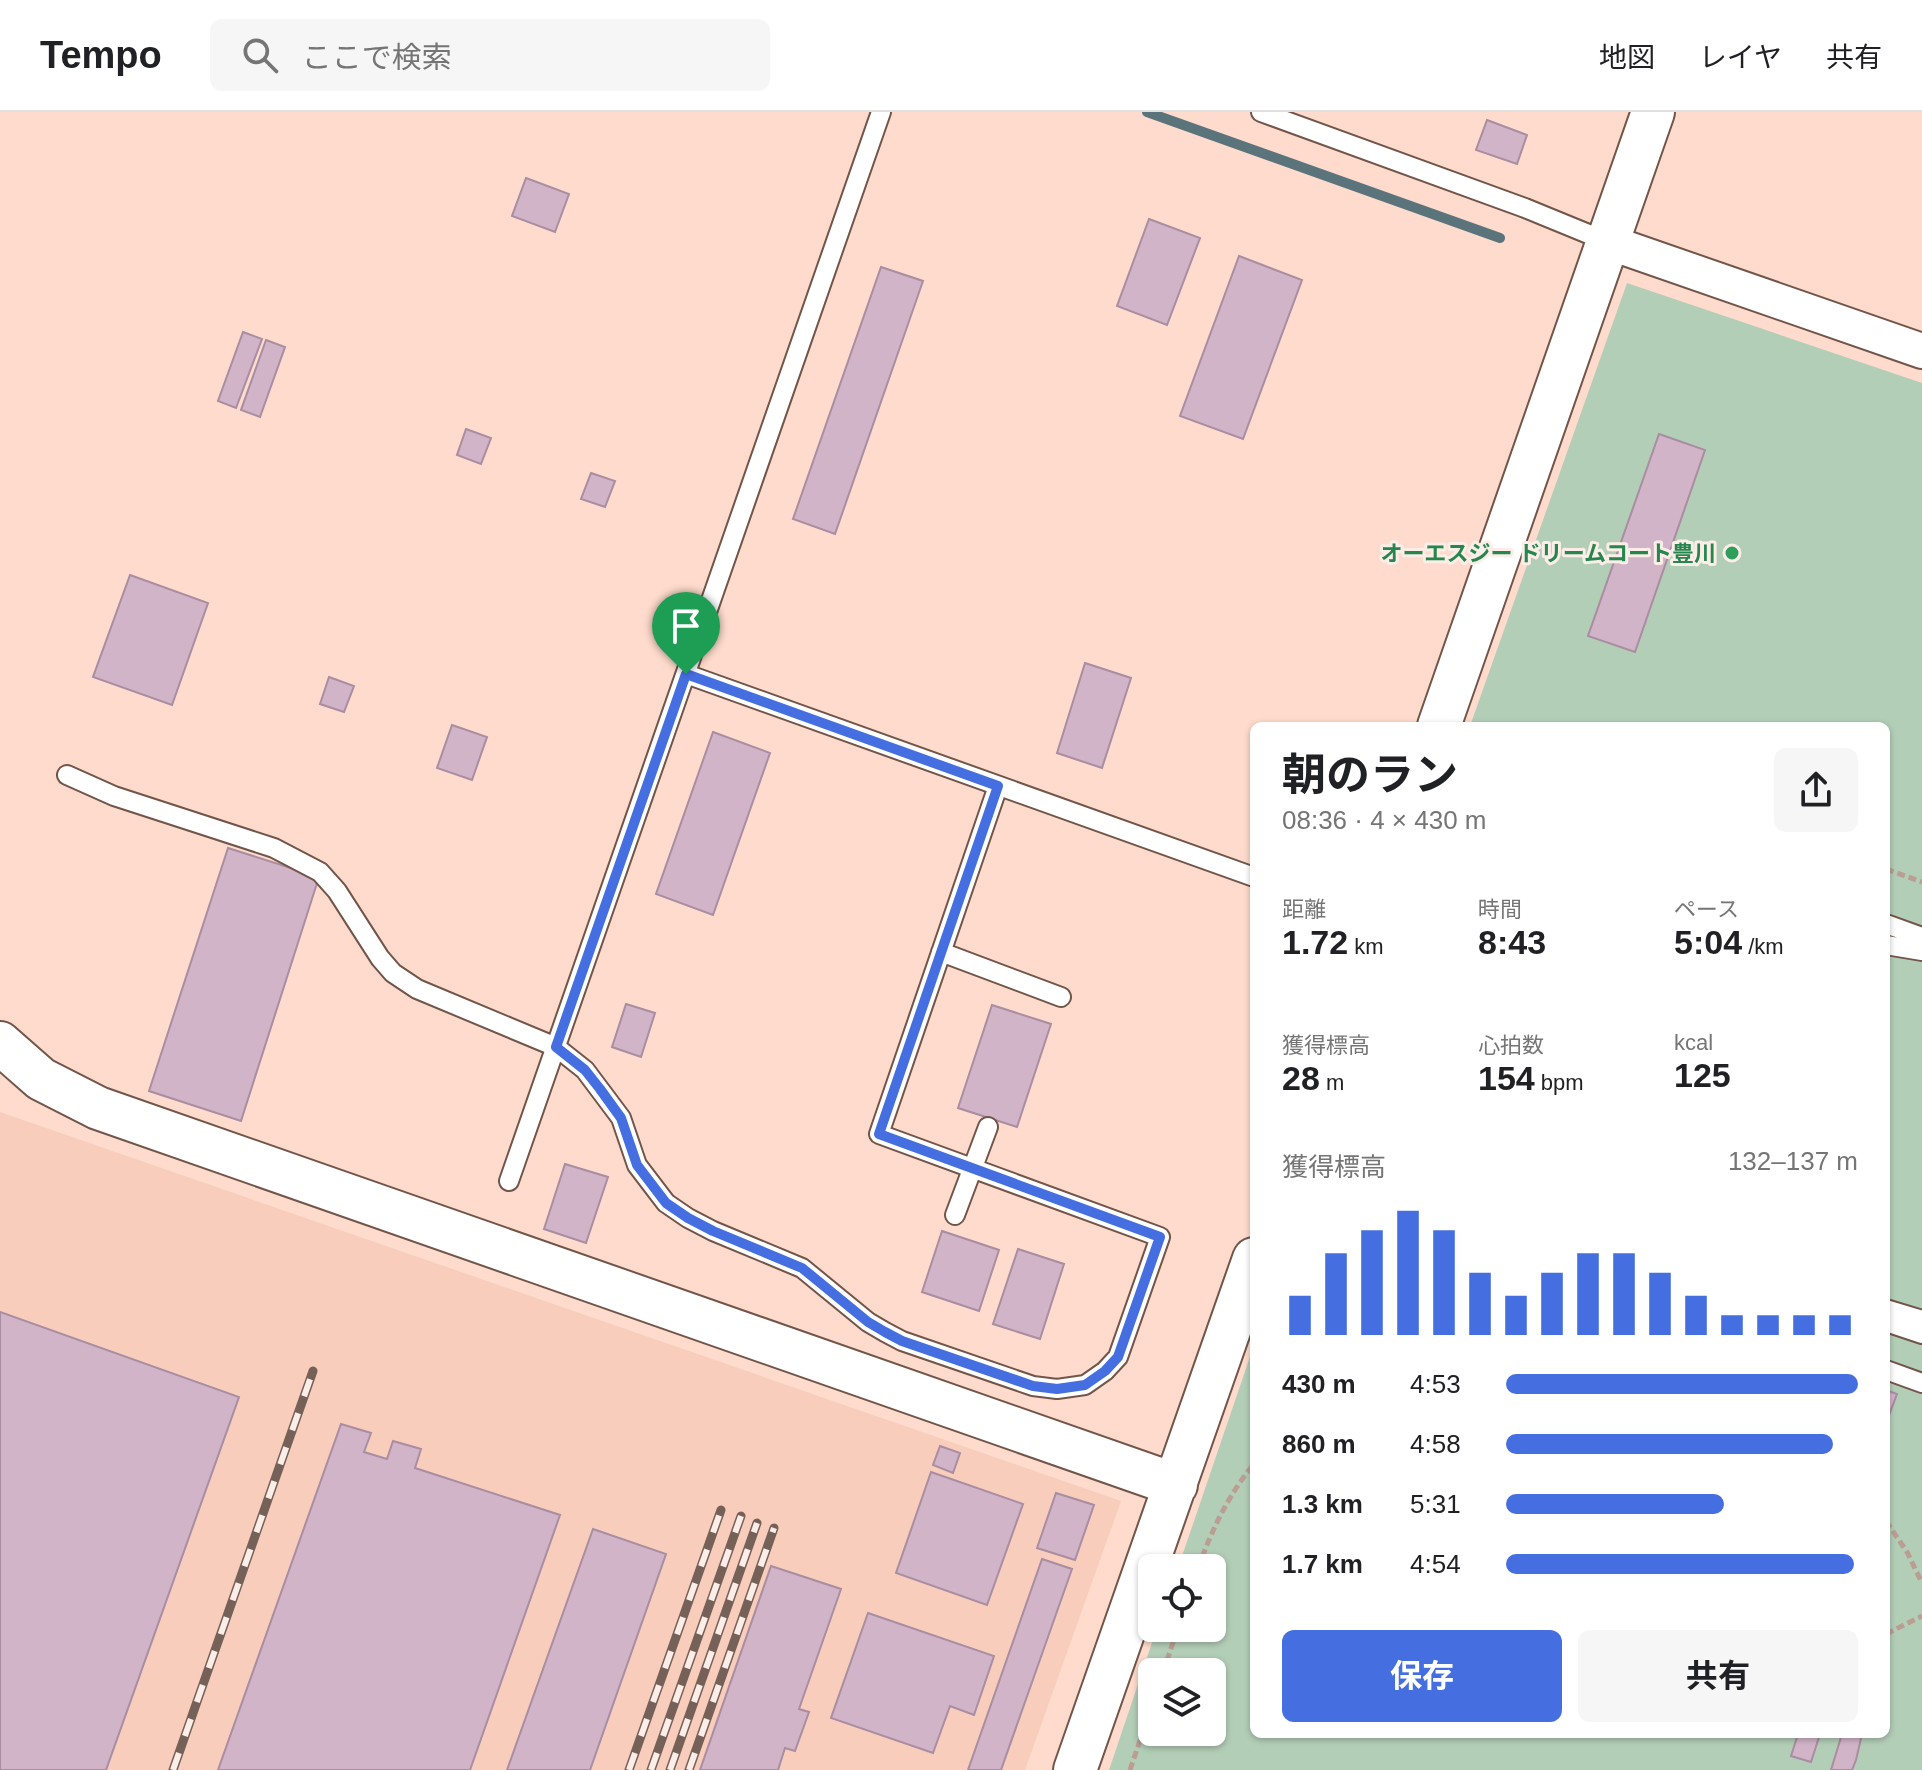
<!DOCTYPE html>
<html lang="ja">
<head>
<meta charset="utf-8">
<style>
	body { margin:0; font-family:Arial,"Noto Sans JP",sans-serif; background:#f6f6f6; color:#202124; height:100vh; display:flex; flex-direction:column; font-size:30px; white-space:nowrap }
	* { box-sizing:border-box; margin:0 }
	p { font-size:26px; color:#757577 }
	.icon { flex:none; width:44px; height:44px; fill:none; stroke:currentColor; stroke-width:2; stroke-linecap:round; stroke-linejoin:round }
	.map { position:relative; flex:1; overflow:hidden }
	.sheet { position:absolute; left:1250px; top:610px; width:640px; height:1016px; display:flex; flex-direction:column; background:#fff; border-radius:12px; box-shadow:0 2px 6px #0004 }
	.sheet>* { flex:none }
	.buttons { position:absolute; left:1138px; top:1442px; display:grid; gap:16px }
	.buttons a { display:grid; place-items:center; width:88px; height:88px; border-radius:12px; background:#fff; box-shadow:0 2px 6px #0004; font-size:40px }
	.pin { position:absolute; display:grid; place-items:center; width:68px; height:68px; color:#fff; margin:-82px -34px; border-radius:50% 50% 50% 0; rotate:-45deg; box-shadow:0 0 8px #0007 }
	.pin .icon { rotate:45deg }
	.round { display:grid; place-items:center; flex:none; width:84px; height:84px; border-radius:12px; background:#f6f6f6 }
	.head { display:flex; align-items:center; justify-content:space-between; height:136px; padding:0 32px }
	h1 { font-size:44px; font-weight:700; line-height:60px }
	.stats { display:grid; grid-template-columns:repeat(3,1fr); gap:12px; height:136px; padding:8px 32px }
	.stats div { display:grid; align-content:center }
	.stats b { font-size:34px; font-weight:700 }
	.stats small { font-size:22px; font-weight:400 }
	.stats p { font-size:22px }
	.chart { height:224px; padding:16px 32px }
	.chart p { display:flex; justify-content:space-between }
	.chart svg { width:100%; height:144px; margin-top:8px; stroke:#456fe1; stroke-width:6 }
	.button { display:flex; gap:16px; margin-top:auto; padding:16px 32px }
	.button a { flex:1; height:92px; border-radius:12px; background:#456fe1; color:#fff; font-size:32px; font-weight:700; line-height:92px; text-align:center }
	.button a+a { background:#f6f6f6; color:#202124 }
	ul { padding:0 32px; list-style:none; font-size:26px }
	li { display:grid; grid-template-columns:128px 96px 1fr; align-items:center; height:60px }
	li i { height:20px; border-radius:10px; background:#456fe1 }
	header { display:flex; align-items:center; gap:48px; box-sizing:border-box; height:112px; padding:0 40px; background:#fff; border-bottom:2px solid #e0e0e0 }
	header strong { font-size:38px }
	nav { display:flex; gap:44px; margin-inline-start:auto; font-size:28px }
	.search { width:560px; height:72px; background:#f6f6f6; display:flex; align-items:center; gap:20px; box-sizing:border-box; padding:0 28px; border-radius:12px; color:#757577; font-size:30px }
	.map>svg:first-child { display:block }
	.built { fill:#f8cdbc }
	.green { fill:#b3ceb7; fill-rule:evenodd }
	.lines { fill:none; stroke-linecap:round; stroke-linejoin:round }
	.stream { stroke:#5b737b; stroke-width:10 }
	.building { fill:#d2b4c9; stroke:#a98da1; stroke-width:2 }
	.service-casing { stroke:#725549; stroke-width:22 }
	.minor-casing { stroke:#725549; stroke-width:38 }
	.tertiary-casing { stroke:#725549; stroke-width:46 }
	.path { stroke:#ba9e93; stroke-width:5; stroke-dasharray:8 4; stroke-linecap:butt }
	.service { stroke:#fff; stroke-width:18 }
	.minor { stroke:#fff; stroke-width:34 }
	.tertiary { stroke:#fff; stroke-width:42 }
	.rail-casing { stroke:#766159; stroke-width:9 }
	.rail { stroke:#fbede7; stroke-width:6; stroke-dasharray:18; stroke-linecap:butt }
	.route-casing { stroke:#fff; stroke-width:16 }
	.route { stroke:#456fe1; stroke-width:10 }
	.leisure-dot { fill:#2e9e5b; stroke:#fbede7; stroke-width:3 }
	.labels { text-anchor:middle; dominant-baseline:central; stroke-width:6; stroke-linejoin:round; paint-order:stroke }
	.leisure-label { font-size:22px; font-weight:bold; fill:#27864d; stroke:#fbede7; text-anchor:end }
</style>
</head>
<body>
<header>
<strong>Tempo</strong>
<div class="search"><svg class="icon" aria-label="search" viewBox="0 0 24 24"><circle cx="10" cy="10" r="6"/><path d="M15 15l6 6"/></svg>ここで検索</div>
<nav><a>地図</a><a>レイヤ</a><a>共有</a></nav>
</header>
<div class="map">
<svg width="1922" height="1658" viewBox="0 0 1922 1658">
	<rect width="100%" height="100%" fill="#fedbcc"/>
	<!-- built -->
	<path class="built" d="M0 1000 1121 1389 1025 1658H0Z"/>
	<!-- green -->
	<path class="green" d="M1627 171 1922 271V1658H1109L1157 1516H1212V1456H1178L1254 1233V1622H1886V614H1470ZM1152 1560H1212V1620H1152Z"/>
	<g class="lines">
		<!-- stream -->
		<path class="stream" d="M1147 0 1500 126"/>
	</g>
	<!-- building -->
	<path class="building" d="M1487 8 1527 23 1517 52 1476 38Z
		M526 66 569 82 555 120 512 104Z
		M1149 107 1200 126 1167 213 1117 194Z
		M1239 144 1302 168 1243 327 1180 304Z
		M881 155 923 169 835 422 793 407Z
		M243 220 262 227 236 296 218 289Z
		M266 228 285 235 260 305 241 298Z
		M466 317 491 326 481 352 457 343Z
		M1659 322 1705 338 1635 540 1588 524Z
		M591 361 615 369 605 395 581 387Z
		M130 463 208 491 172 593 93 565Z
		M1085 551 1131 566 1102 656 1057 641Z
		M329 565 354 574 344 600 320 592Z
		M452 613 487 625 472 668 437 656Z
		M713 620 770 641 713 803 656 782Z
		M228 736 319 765 241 1009 149 979Z
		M626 892 655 901 641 945 612 935Z
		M992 893 1051 912 1017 1015 958 996Z
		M565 1052 608 1065 586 1131 544 1117Z
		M942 1119 999 1138 979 1199 922 1180Z
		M1018 1137 1064 1152 1040 1227 993 1212Z
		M0 1200 239 1285 106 1658H0Z
		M1886 1278 1897 1282 1886 1311Z
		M341 1312 371 1321 364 1340 387 1347 393 1329 421 1337 415 1356 560 1403 470 1658H218Z
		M940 1334 960 1341 953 1361 933 1353Z
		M931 1360 1023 1392 987 1493 896 1461Z
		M1056 1381 1094 1393 1075 1448 1037 1436Z
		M593 1417 666 1442 590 1658H507Z
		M1042 1447 1072 1457 1001 1658H968Z
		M771 1454 841 1477 799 1597 809 1600 795 1639 785 1636 778 1658H700Z
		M868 1501 994 1544 974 1603 950 1594 933 1641 831 1606Z
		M1798 1622H1820L1811 1650 1791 1644Z
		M1842 1622H1862L1856 1648 1852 1658H1831Z"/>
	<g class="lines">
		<defs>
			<path id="service" d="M1261 0 1525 96 1608 130
				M686 562 1254 765
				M67 663 114 684 274 736 320 760 337 779 380 846 393 861 417 877 556 935 585 958 621 1006 637 1053 666 1091 688 1106 713 1119 802 1156 868 1210 885 1220 902 1229 1033 1274 1057 1277 1085 1273 1105 1259 1118 1245 1160 1125 879 1022 998 674
				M1886 812 1922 825
				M1886 833 1922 839
				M941 840 1061 885
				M509 1069 881 0
				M955 1103 988 1015
				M1886 1197 1922 1208
				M1886 1210 1922 1222
				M1886 1258 1922 1271"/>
			<path id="minor" d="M1608 130 1922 239"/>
			<path id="tertiary" d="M1439 614 1653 0
				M0 931 41 967 98 996 1176 1373
				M1075 1658 1254 1147"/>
		</defs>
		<!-- service casing -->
		<use href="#service" class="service-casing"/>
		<!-- minor casing -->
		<use href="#minor" class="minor-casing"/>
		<!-- tertiary casing -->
		<use href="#tertiary" class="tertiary-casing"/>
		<!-- path -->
		<path class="path" d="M1886 757 1922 770
			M1886 1409 1907 1440 1922 1471
			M1198 1456C1212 1418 1228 1383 1254 1352
			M1886 1522 1922 1504
			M1163 1560 1178 1516
			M1130 1658 1152 1593"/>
		<!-- service -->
		<use href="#service" class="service"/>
		<!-- minor -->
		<use href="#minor" class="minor"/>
		<!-- tertiary -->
		<use href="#tertiary" class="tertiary"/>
		<defs>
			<path id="rail" d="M173 1658 313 1259
				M629 1658 721 1398
				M651 1658 741 1404
				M670 1658 757 1411
				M689 1658 774 1416"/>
		</defs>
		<!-- rail casing -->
		<use href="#rail" class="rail-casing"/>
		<!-- rail -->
		<use href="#rail" class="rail"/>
	</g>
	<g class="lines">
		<defs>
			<path id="route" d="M686 562 998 674 879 1022 1160 1125 1118 1245 1105 1259 1085 1273 1057 1277 1033 1274 902 1229 885 1220 868 1210 802 1156 713 1119 688 1106 666 1091 637 1053 621 1006 600 977 585 958 556 935Z"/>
		</defs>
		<!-- route casing -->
		<use href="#route" class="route-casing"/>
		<!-- route -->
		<use href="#route" class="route"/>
	</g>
	<!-- markers -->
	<circle class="leisure-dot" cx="1732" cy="441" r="8"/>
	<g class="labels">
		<!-- leisure labels -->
		<g class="leisure-label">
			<text x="1716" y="441">オーエスジー ドリームコート豊川</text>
		</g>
	</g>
</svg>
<div class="buttons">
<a><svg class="icon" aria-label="locate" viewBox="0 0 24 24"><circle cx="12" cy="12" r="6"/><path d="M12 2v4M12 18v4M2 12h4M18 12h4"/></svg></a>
<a><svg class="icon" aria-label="layers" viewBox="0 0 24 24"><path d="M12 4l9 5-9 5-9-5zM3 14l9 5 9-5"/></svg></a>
</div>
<div class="pin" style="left:686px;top:562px;background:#1e9e55"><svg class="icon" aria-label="arrive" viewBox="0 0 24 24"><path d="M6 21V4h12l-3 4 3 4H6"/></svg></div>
<section class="sheet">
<div class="head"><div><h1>朝のラン</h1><p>08:36 · 4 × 430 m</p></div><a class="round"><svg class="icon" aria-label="share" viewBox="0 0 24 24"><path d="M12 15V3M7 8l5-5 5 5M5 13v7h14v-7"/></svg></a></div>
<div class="stats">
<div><p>距離</p><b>1.72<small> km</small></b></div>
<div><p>時間</p><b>8:43</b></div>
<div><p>ペース</p><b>5:04<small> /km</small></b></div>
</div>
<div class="stats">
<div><p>獲得標高</p><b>28<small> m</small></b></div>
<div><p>心拍数</p><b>154<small> bpm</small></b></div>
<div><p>kcal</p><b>125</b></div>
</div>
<div class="chart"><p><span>獲得標高</span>132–137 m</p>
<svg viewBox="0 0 160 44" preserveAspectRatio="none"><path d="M5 44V32M15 44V19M25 44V12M35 44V6M45 44V12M55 44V25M65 44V32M75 44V25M85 44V19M95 44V19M105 44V25M115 44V32M125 44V38M135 44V38M145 44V38M155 44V38"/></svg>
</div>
<ul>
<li><b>430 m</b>4:53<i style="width:100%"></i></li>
<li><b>860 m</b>4:58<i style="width:93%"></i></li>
<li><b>1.3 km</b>5:31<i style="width:62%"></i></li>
<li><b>1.7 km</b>4:54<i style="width:99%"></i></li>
</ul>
<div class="button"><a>保存</a><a>共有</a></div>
</section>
</div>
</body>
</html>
